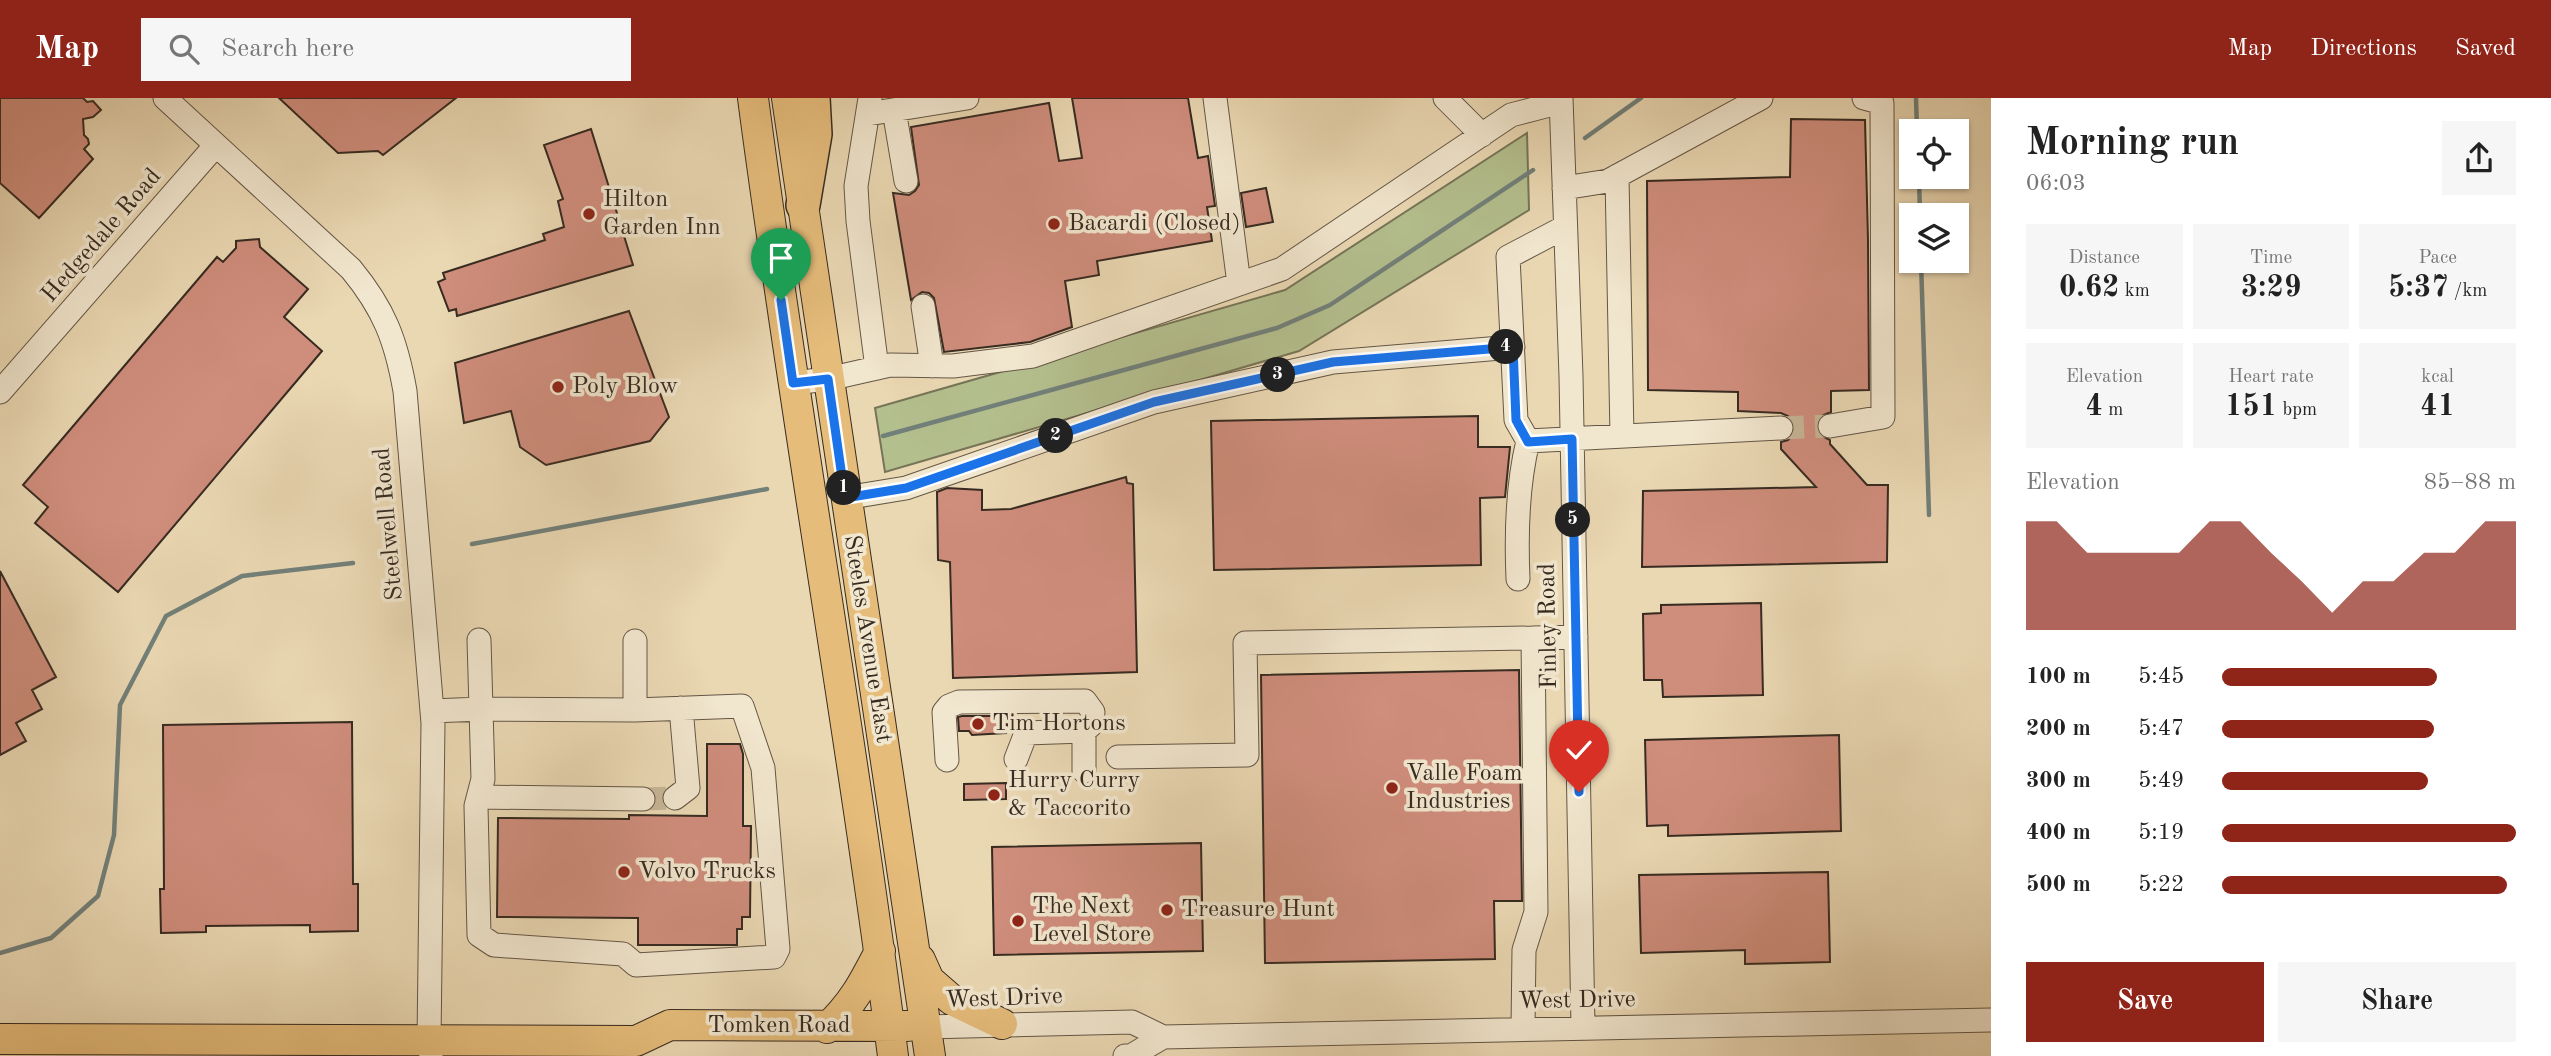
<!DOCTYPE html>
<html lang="en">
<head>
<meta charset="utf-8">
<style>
	body { margin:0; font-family:"Old Standard TT",serif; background:#f6f6f6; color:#222; height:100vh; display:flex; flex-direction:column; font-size:26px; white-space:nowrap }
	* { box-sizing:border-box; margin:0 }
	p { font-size:23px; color:#767676 }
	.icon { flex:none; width:38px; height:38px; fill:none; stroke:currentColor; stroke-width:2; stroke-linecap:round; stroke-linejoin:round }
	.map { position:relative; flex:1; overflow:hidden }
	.side { display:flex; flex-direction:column; background:#fff; width:560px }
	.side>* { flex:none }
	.controls { position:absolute; left:1899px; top:21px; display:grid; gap:14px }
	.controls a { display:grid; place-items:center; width:70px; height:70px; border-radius:0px; background:#fff; box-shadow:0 2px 5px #0004; font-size:35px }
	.pin { position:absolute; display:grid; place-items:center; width:60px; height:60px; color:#fff; margin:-72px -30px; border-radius:50% 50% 50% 0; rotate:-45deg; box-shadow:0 0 7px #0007 }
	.pin .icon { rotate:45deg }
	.km { position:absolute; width:35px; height:35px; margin:-18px; border-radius:50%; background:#222; color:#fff; font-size:19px; line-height:35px; text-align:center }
	.round { display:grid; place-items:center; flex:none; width:74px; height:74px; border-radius:0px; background:#f6f6f6 }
	.head { display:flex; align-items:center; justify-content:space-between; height:119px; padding:0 35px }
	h1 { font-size:38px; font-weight:800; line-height:52px }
	.figures { display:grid; grid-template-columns:repeat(3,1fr); gap:10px; height:119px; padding:7px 35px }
	.figures div { display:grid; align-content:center; border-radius:0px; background:#f6f6f6; text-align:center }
	.figures b { font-size:30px; font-weight:800 }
	.figures small { font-size:19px; font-weight:400 }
	.figures p { font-size:19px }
	.chart { height:196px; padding:14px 35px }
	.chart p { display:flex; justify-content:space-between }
	.chart svg { width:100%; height:126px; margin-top:7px; fill:#8f2418; opacity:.7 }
	.primary-button { display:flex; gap:14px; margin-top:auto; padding:14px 35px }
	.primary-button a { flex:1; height:80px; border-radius:0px; background:#8f2418; color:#fff; font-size:28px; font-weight:800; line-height:80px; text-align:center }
	.primary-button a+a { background:#f6f6f6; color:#222 }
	ul { padding:0 35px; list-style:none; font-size:23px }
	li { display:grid; grid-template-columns:112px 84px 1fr; align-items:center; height:52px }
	li i { height:18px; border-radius:9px; background:#8f2418 }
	header { display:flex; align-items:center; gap:42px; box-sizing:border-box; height:98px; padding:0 35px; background:#8f2418; color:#fff }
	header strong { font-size:33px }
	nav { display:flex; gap:38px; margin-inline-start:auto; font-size:24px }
	.search { width:490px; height:63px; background:#f6f6f6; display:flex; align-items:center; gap:18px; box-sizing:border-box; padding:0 24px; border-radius:0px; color:#767676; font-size:26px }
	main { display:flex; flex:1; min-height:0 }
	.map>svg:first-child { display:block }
	.green { fill:#b4bf8e; stroke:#767558; stroke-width:2 }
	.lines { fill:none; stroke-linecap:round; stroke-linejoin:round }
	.stream { stroke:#72807a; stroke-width:4.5 }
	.building { fill:#cf8d7c; stroke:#372b21; stroke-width:2 }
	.minor-tunnel { stroke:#c6b596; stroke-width:23; stroke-dasharray:23 11; stroke-linecap:butt }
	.minor-casing { stroke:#645646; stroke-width:25 }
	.major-casing { stroke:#372b21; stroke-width:32 }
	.highway-casing { stroke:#372b21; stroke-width:36 }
	.minor { stroke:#f1e6ce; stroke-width:23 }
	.major { stroke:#e5bc7a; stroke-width:30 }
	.highway { stroke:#e5bc7a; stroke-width:33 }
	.route-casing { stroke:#fff; stroke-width:14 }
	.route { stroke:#1a73e8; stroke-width:9 }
	.poi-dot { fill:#8f2418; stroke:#f1e6ce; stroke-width:2.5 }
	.labels { text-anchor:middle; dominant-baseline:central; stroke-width:7; stroke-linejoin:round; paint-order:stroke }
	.poi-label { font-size:24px; fill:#372b21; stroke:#f1e6ce; text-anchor:start }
	.street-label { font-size:24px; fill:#372b21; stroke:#f1e6ce }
</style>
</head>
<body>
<header>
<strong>Map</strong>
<div class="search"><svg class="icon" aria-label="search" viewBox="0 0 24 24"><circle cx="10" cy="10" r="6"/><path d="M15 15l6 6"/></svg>Search here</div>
<nav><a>Map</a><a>Directions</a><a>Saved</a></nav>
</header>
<main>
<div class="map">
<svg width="1991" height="958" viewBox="0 0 1991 958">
	<rect width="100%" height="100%" fill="#ead8b3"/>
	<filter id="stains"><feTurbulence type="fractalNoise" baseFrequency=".00286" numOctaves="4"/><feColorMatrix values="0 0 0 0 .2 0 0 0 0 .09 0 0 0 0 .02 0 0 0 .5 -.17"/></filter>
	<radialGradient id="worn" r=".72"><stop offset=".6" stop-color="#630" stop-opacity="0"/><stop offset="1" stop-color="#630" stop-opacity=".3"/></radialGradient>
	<!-- green -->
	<path class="green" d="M1527 35 1529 112 1299 253 885 374 875 310 1285 192Z"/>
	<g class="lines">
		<!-- stream -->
		<path class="stream" d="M1916 0 1917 33
			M1585 40 1641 0
			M1919 79 1920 117
			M1921 163 1929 417
			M883 338 1277 230 1330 207 1533 72
			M472 446 767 391
			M0 855 51 840 98 798 114 737 120 607 166 518 242 478 353 465"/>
	</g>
	<!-- building -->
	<path class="building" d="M0 0H83L87 4 93 3 101 12 93 19 83 21 84 37 88 41 89 46 84 51 93 61 39 120 0 85Z
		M279 0H456L383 57 378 53 338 55Z
		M1072 0H1188L1198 60 1208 58 1215 108 1207 109 1212 143 1097 163 1099 177 1065 183 1072 229 1030 244 944 254 934 200 929 195 922 194 911 202 893 95 909 97 915 93 919 87 911 29 1049 5 1059 63 1082 60Z
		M1791 21 1865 22 1868 142 1869 292 1831 293V314L1821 318 1816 330 1820 337 1830 342V346L1867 387H1888L1887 464 1642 469 1643 393 1816 389 1781 351V344L1788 342 1794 336 1793 323 1788 318 1781 315 1738 313V294L1648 292 1647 83 1790 79Z
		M591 31 633 167 457 218 456 211 449 213 438 184 445 181 443 175 545 142 543 136 564 129 558 103 563 101 544 47Z
		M1266 90 1273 124 1246 129 1241 95Z
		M259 141 260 149 308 191 284 219 322 253 118 494 35 425 48 409 23 387 217 159 223 164 236 150V143Z
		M629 213 669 319 650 343 546 367 520 349 511 313 464 325 455 265Z
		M1478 318V349H1510L1505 399 1480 400 1481 467 1214 472 1211 323Z
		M1126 379 1127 385 1133 386 1137 574 953 580 950 464 938 462 937 394 947 390 982 392V412L1011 411Z
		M0 473 56 579 32 592 42 611 16 625 26 643 0 657Z
		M1761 505 1763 597 1663 599 1662 582H1644L1643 516 1661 515V507Z
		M1519 572 1522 803H1494L1495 861 1265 865 1261 577Z
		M962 618H1008L1006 635 972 637 969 633H959L958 619Z
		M352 624 353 786H358V833L310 834V827L206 828V834L161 835 160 791H164L163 627Z
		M1839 637 1841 733 1668 738V727L1647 728 1645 642Z
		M707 646H740L743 656V728H751L750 819H742V831H737V847H638V820L497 819 498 720 629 721V717L707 718Z
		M1006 685V701L964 702V686Z
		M1201 745 1203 853 994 857 992 749Z
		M1828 774 1830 864 1745 866V852L1641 855 1639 777Z"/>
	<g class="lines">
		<!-- minor-tunnel -->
		<path class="minor-tunnel" d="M1781 330 1830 328
			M643 701 675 700"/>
		<defs>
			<path id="minor" d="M165 0 351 171C384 211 396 242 405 293L433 625 429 943 431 958
				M870 0 856 88 858 123 877 270
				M1215 0 1239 186
				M1445 0 1482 37
				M1561 0 1571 278 1583 929
				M894 12 906 83
				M868 16 967 0
				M1617 78 1622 338
				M1564 90 1608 83 1761 0
				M1565 129 1508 159 1516 322 1528 343 1781 330
				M923 208 932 268
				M793 285 828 281 890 267 953 268 1033 258 1282 171 1511 17 1561 4
				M0 294 216 47
				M1830 328 1883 319 1882 5 1864 0
				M845 400 906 390 1154 304 1333 264 1513 249
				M1518 481C1516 435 1517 388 1528 343
				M635 612V543
				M432 613 481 611 483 681 476 708 479 837 494 847 623 856 636 867 774 859 778 851 763 670 742 608 635 612 481 611 479 542
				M1084 633V673
				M1118 659 1247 657 1245 545 1533 540
				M947 662 944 614 949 608 959 604 1085 603 1093 614 1091 627 1084 633 1026 635 1016 661
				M479 699 643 701
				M675 700 688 690 681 610
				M926 929 1132 924 1163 939 1991 922
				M1523 930 1524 852 1536 814 1533 540 1576 539
				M1125 958H1131L1163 939"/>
			<path id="major" d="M753 0C795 320 852 638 893 958
				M787 0 930 958
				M920 862 929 882 952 902 1002 926
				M827 930C853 906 864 884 880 853
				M0 941 636 943 670 927 908 928"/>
			<path id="highway" d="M803 107 815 36 813 0"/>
		</defs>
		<!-- minor casing -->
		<use href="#minor" class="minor-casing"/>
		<!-- major casing -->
		<use href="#major" class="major-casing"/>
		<!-- highway casing -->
		<use href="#highway" class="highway-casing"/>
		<!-- minor -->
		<use href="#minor" class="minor"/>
		<!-- major -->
		<use href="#major" class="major"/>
		<!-- highway -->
		<use href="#highway" class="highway"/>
	</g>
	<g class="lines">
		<defs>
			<path id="route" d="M781 202 793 285 828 281 845 400 906 390 1154 304 1244 284 1333 264 1513 249 1516 322 1528 344 1572 341 1579 694"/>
		</defs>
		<!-- route casing -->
		<use href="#route" class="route-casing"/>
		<!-- route -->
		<use href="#route" class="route"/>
	</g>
	<!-- markers -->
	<g class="poi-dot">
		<circle cx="589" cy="116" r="7"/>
		<circle cx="1054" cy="126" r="7"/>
		<circle cx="558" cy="289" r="7"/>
		<circle cx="978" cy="626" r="7"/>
		<circle cx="1392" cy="690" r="7"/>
		<circle cx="994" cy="697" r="7"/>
		<circle cx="624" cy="774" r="7"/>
		<circle cx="1167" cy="812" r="7"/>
		<circle cx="1018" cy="823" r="7"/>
	</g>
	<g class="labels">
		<!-- poi labels -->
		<g class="poi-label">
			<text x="603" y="102">Hilton<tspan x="603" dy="28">Garden Inn</tspan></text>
			<text x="1068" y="126">Bacardi (Closed)</text>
			<text x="572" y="289">Poly Blow</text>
			<text x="992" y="626">Tim Hortons</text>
			<text x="1406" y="676">Valle Foam<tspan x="1406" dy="28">Industries</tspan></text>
			<text x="1008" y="683">Hurry Curry<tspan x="1008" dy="28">&amp; Taccorito</tspan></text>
			<text x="638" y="774">Volvo Trucks</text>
			<text x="1032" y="809">The Next<tspan x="1032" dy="28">Level Store</tspan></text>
			<text x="1181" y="812">Treasure Hunt</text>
		</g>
		<!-- street labels -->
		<g class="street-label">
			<text transform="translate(102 138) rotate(-49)">Hedgedale Road</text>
			<text transform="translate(389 426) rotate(-95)">Steelwell Road</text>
			<text transform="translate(1549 528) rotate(-91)">Finley Road</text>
			<text transform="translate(867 541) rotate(81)">Steeles Avenue East</text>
			<text transform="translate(1004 901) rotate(-2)">West Drive</text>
			<text transform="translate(1577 903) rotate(-1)">West Drive</text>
			<text x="779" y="928">Tomken Road</text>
		</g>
	</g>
	<rect width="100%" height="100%" filter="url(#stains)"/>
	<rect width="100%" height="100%" fill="url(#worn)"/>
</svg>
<div class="controls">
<a><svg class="icon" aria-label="locate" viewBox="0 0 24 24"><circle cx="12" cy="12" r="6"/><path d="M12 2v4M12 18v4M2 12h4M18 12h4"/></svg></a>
<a><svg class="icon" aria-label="layers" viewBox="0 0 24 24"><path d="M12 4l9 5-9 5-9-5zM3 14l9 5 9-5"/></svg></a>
</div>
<div class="pin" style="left:781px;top:202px;background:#1e9e55"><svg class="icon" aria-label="arrive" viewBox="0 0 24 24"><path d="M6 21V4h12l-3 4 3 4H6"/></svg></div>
<div class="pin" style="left:1579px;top:694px;background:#d93025"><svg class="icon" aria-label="check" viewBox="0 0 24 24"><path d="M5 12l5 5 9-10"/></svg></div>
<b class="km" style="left:844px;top:390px">1</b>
<b class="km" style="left:1056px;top:338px">2</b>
<b class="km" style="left:1278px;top:277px">3</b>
<b class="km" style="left:1506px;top:249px">4</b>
<b class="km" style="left:1573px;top:422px">5</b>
</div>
<section class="side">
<div class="head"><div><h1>Morning run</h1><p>06:03</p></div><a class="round"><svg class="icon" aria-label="share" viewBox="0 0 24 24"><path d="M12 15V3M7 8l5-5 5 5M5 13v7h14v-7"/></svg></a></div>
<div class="figures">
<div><p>Distance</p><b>0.62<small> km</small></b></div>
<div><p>Time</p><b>3:29</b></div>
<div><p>Pace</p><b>5:37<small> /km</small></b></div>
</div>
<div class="figures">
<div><p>Elevation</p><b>4<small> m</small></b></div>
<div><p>Heart rate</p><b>151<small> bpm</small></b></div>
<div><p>kcal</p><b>41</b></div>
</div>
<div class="chart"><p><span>Elevation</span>85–88 m</p>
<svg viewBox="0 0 160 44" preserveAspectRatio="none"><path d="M0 44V6L10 6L20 17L30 17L40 17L50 17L60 6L70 6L80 17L90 27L100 38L110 27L120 27L130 17L140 17L150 6L160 6V44z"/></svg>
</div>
<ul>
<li><b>100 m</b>5:45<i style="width:73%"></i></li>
<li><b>200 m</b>5:47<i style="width:72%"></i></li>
<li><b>300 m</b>5:49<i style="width:70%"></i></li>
<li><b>400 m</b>5:19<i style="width:100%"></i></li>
<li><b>500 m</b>5:22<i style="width:97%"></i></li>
</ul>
<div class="primary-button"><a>Save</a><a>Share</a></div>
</section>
</main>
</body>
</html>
